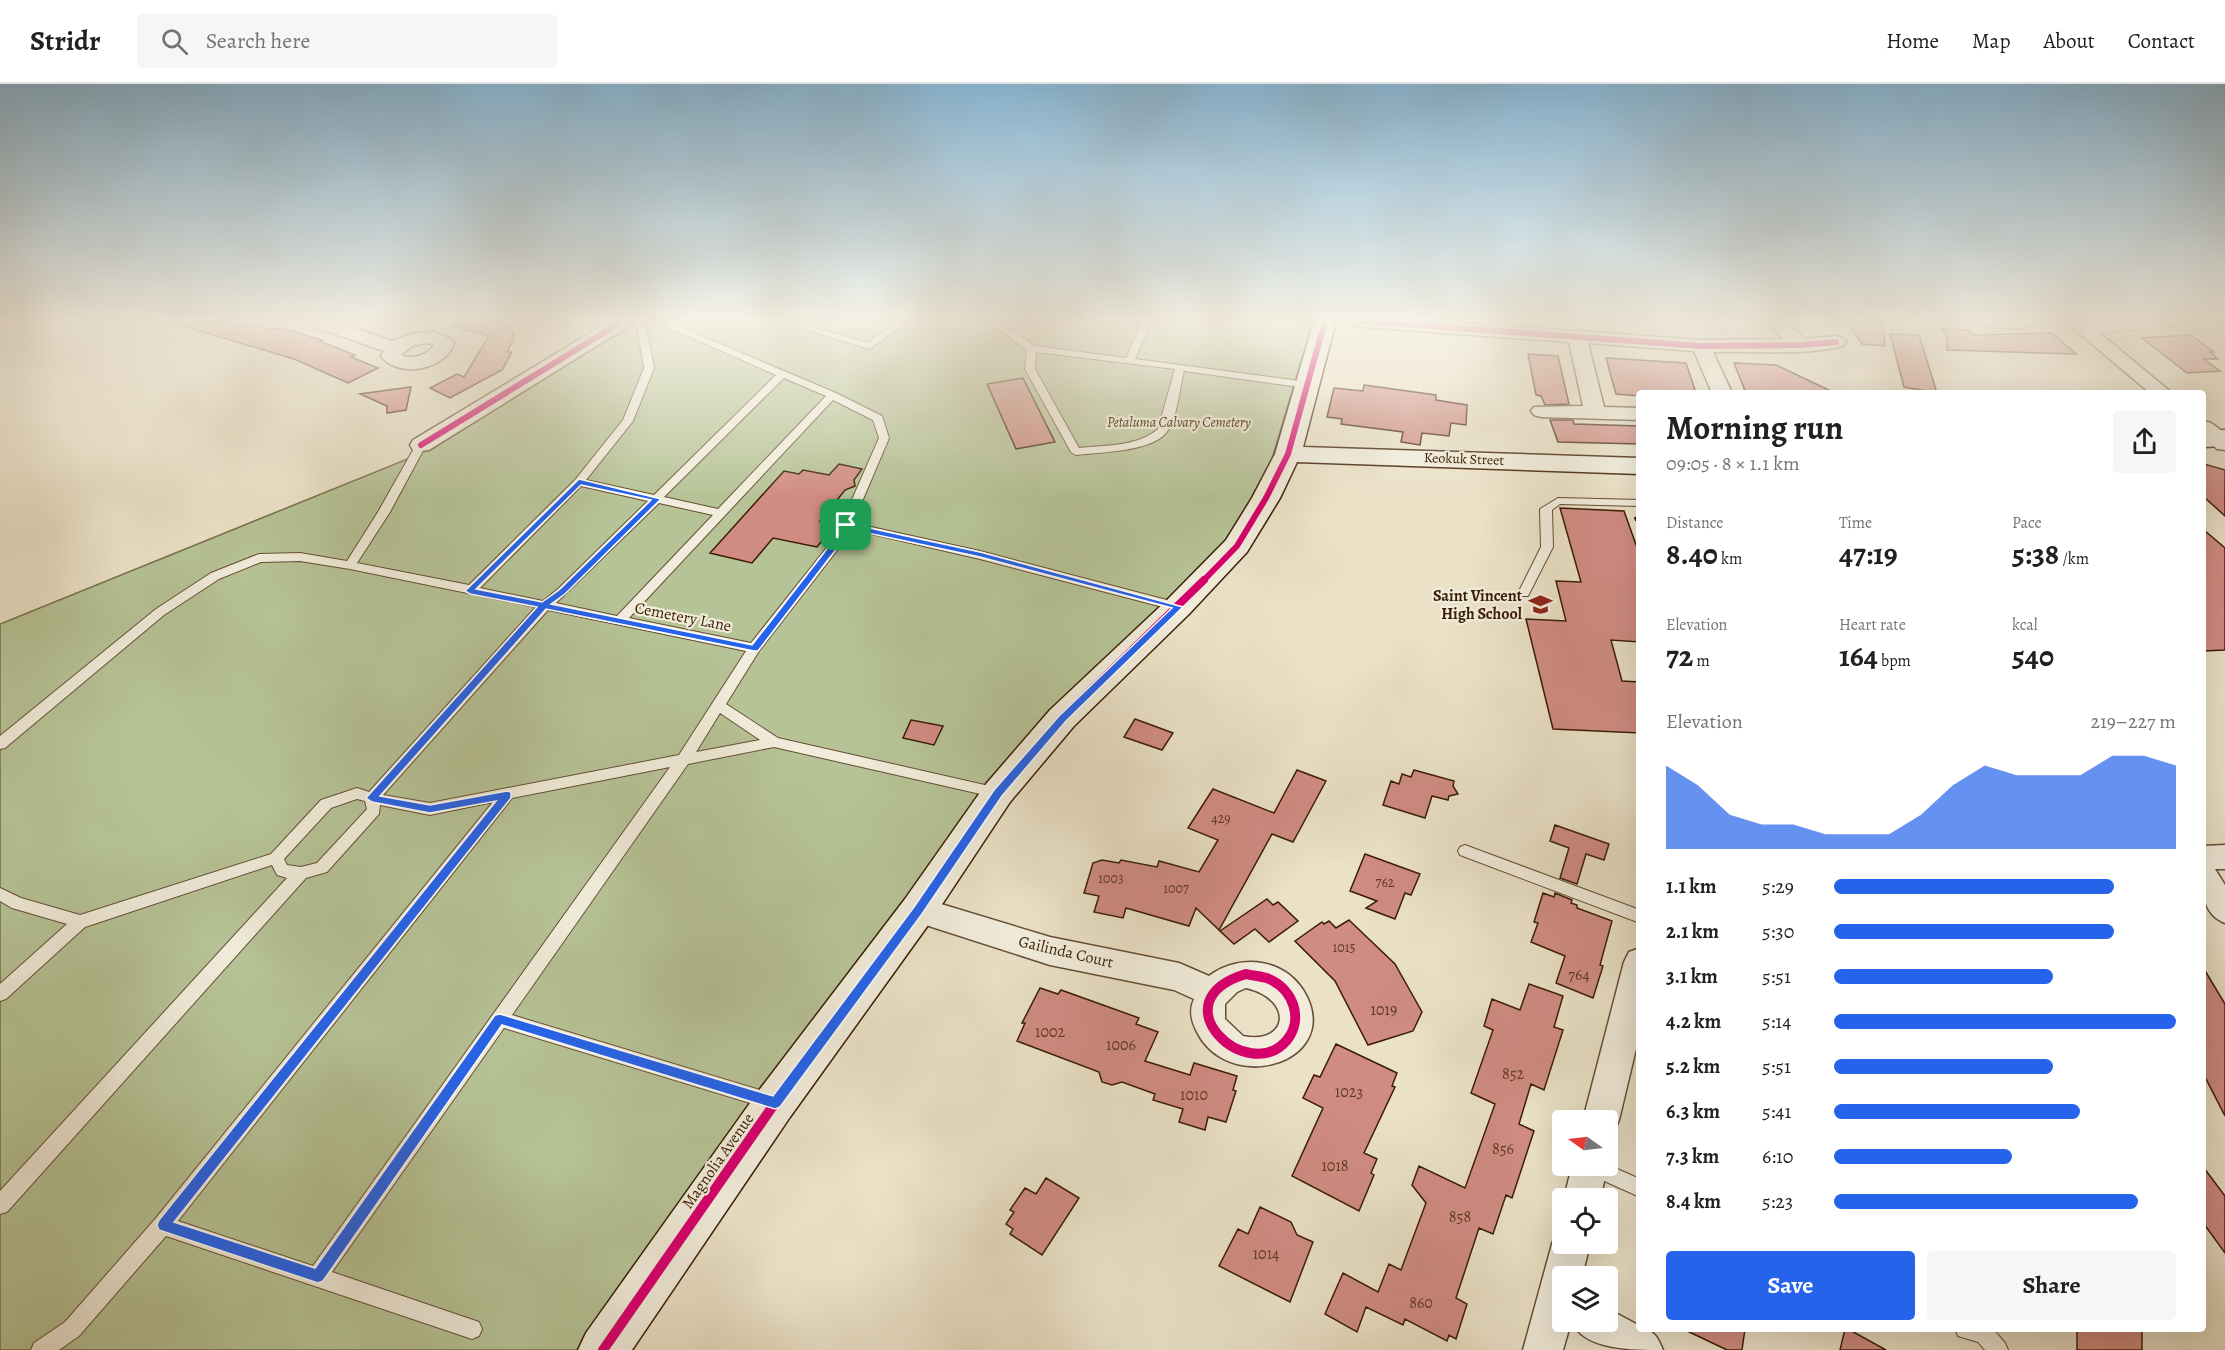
<!DOCTYPE html>
<html lang="en">
<head>
<meta charset="utf-8">
<style>
	body { margin:0; font-family:Alegreya,serif; background:#f6f6f6; color:#202124; height:100vh; display:flex; flex-direction:column; font-size:22px; white-space:nowrap }
	* { box-sizing:border-box; margin:0 }
	p { font-size:20px; color:#757577 }
	.icon { flex:none; width:33px; height:33px; fill:none; stroke:currentColor; stroke-width:2; stroke-linecap:round; stroke-linejoin:round }
	.map { position:relative; flex:1; overflow:hidden }
	.drawer { position:absolute; left:1636px; top:306px; width:570px; height:942px; display:flex; flex-direction:column; background:#fff; border-radius:6px; box-shadow:0 6px 24px #0002 }
	.drawer>* { flex:none }
	.needle { width:39px; rotate:284deg }
	.buttons { position:absolute; left:1552px; top:1026px; display:grid; gap:12px }
	.buttons a { display:grid; place-items:center; width:66px; height:66px; border-radius:6px; background:#fff; box-shadow:0 6px 24px #0002; font-size:30px }
	.pin { position:absolute; display:grid; place-items:center; width:51px; height:51px; color:#fff; margin:-26px; border-radius:12px; box-shadow:0 3px 9px #0006 }
	.round { display:grid; place-items:center; flex:none; width:63px; height:63px; border-radius:6px; background:#f6f6f6 }
	.summary { display:flex; align-items:center; justify-content:space-between; height:102px; padding:0 30px }
	h1 { font-size:33px; font-weight:700; line-height:45px }
	.metrics { display:grid; grid-template-columns:repeat(3,1fr); gap:9px; height:102px; padding:6px 30px }
	.metrics div { display:grid; align-content:center }
	.metrics b { font-size:30px; font-weight:700 }
	.metrics small { font-size:16px; font-weight:400 }
	.metrics p { font-size:16px }
	.chart { height:168px; padding:12px 30px }
	.chart p { display:flex; justify-content:space-between }
	.chart svg { width:100%; height:108px; margin-top:6px; fill:#2563eb; opacity:.7 }
	.primary-button { display:flex; gap:12px; margin-top:auto; padding:12px 30px }
	.primary-button a { flex:1; height:69px; border-radius:6px; background:#2563eb; color:#fff; font-size:24px; font-weight:700; line-height:69px; text-align:center }
	.primary-button a+a { background:#f6f6f6; color:#202124 }
	ul { padding:0 30px; list-style:none; font-size:20px }
	li { display:grid; grid-template-columns:96px 72px 1fr; align-items:center; height:45px }
	li i { height:15px; border-radius:8px; background:#2563eb }
	header { display:flex; align-items:center; gap:36px; box-sizing:border-box; height:84px; padding:0 30px; background:#fff; border-bottom:2px solid #e0e0e0 }
	header strong { font-size:28px }
	nav { display:flex; gap:33px; margin-inline-start:auto; font-size:21px }
	.search { width:420px; height:54px; background:#f6f6f6; display:flex; align-items:center; gap:15px; box-sizing:border-box; padding:0 21px; border-radius:6px; color:#757577; font-size:22px }
	.map>svg:first-child { display:block }
	.green { fill:#b6c396; stroke:#78704c; stroke-width:1.5 }
	.building { fill:#d08c83; stroke:#3b1d03; stroke-width:1.5 }
	.lines { fill:none; stroke-linecap:round; stroke-linejoin:round }
	.lane-casing { stroke:#674e34; stroke-width:2 }
	.street-casing { stroke:#674e34; stroke-width:3 }
	.secondary-casing { stroke:#3b1d03; stroke-width:3 }
	.path { stroke:#3b1d03; stroke-width:3; stroke-dasharray:4 2; stroke-linecap:butt }
	.lane { fill:#f1ecdb; fill-rule:evenodd }
	.street { fill:#f1ecdb; fill-rule:evenodd }
	.secondary { fill:#f1ecdb; fill-rule:evenodd }
	.cycleway-far2-casing { stroke:#f1ecdb; stroke-width:9 }
	.cycleway-far1-casing { stroke:#f1ecdb; stroke-width:11 }
	.cycleway-casing { stroke:#f1ecdb; stroke-width:14 }
	.cycleway-far2 { stroke:#d6006c; stroke-width:6 }
	.cycleway-far1 { stroke:#d6006c; stroke-width:8 }
	.cycleway { stroke:#d6006c; stroke-width:10 }
	.route { fill:#2563eb; stroke:#fff; stroke-width:1.5; fill-rule:evenodd }
	.labels { text-anchor:middle; dominant-baseline:central; stroke-width:4.5; stroke-linejoin:round; paint-order:stroke }
	.far-park-label { font-size:14px; font-style:italic; fill:#604f2f; stroke:#f1ecdb }
	.far-street-label { font-size:14px; fill:#3b1d03; stroke:#f1ecdb }
	.number-label { font-size:14px; fill:#603923 }
	.poi-label { font-size:16px; font-weight:bold; fill:#3b1d03; stroke:#f1ecdb; text-anchor:end }
	.street-label { font-size:16px; fill:#3b1d03; stroke:#f1ecdb }
	.near-number-label { font-size:16px; fill:#603923 }
</style>
</head>
<body>
<header>
<strong>Stridr</strong>
<div class="search"><svg class="icon" aria-label="search" viewBox="0 0 24 24"><circle cx="10" cy="10" r="6"/><path d="M15 15l6 6"/></svg>Search here</div>
<nav><a>Home</a><a>Map</a><a>About</a><a>Contact</a></nav>
</header>
<div class="map">
<svg width="2225" height="1266" viewBox="0 0 2225 1266">
	<rect width="100%" height="100%" fill="#eae1c7"/>
	<filter id="stains"><feTurbulence type="fractalNoise" baseFrequency=".00333" numOctaves="4"/><feColorMatrix values="0 0 0 0 .2 0 0 0 0 .09 0 0 0 0 .02 0 0 0 .5 -.17"/></filter>
	<radialGradient id="worn" r=".72"><stop offset=".6" stop-color="#630" stop-opacity="0"/><stop offset="1" stop-color="#630" stop-opacity=".3"/></radialGradient>
	<!-- green -->
	<path class="green" d="M640 237H1313L1265 398 1222 468 1165 527 763 1015 577 1266H0V540L415 372Z"/>
	<!-- building -->
	<path class="building" d="M180 237H265L254 241 271 246 275 244 288 246 322 256 319 257 355 271 351 273 378 284 348 299 294 275 180 241Z
		M456 237H510L514 255 507 268H512L502 286 450 314 430 304 457 290 464 293 489 252 455 243Z
		M1846 237H1883L1885 262 1862 260Z
		M1941 245 1968 246 1972 251 2052 249 2076 270 1947 266V253Z
		M1890 250 1919 251 1937 309 1904 303Z
		M2191 251 2214 268H2210L2218 275H2204L2220 287 2187 289 2142 254Z
		M1528 270 1558 272 1569 320 1545 321 1541 312 1536 311Z
		M1606 274 1686 279 1696 309H1640V312L1616 310Z
		M1734 279 1776 281 1835 309H1746Z
		M1023 294 1055 358 1016 365 987 300Z
		M1364 301 1436 311V316L1467 321 1466 341 1451 339 1449 352 1422 349 1420 361 1401 358 1403 348 1341 340 1342 335 1327 333 1334 304 1363 307Z
		M411 303 406 326 387 329V322L360 310Z
		M1550 336H1573L1574 340 1640 342V360L1558 358Z
		M839 380 862 385 854 396 855 402 845 406 820 437 835 440 817 463 773 454 752 479 710 469 784 387 799 390 803 386 829 391Z
		M2204 380 2225 386V432L2204 413Z
		M1560 424 1624 427 1640 472V558L1611 556 1622 597 1640 598V649L1553 645 1526 535 1566 537 1556 497 1581 498Z
		M2204 446 2225 464V566L2204 567Z
		M1135 635 1173 649 1162 666 1124 653Z
		M911 636 943 642 934 661 903 654Z
		M1297 686 1326 697 1293 758 1272 750 1219 846 1196 824 1189 842 1126 824 1123 834 1094 828 1099 812 1084 809 1093 779 1102 776 1119 779 1121 776 1157 783 1159 777 1199 788 1218 756 1188 744 1213 705 1274 729Z
		M1414 686 1454 697 1453 702 1458 710 1449 712 1448 716 1432 712 1425 734 1383 721 1391 697 1399 700 1402 690 1411 693Z
		M1555 741 1609 760 1604 776 1586 770 1577 800 1560 794 1569 764 1550 757Z
		M1365 770 1420 790 1411 811 1405 809 1395 835 1366 824 1377 817 1350 807Z
		M1543 809 1554 813 1555 809 1572 816 1571 819 1577 821V824L1612 837 1600 881 1603 882 1593 914 1556 899 1565 872 1531 858 1538 839 1534 838Z
		M1267 815 1273 821 1278 818 1298 837 1269 858 1255 845 1234 860 1220 847Z
		M1349 836 1395 880 1422 928 1413 947 1368 961 1335 897 1295 857 1322 838 1324 840 1329 837 1336 844Z
		M2204 885 2225 920V1032L2204 991Z
		M1529 900 1563 912 1554 943 1563 946 1544 1006 1531 1000 1519 1040 1534 1047 1512 1114 1506 1111 1493 1150 1479 1144 1456 1214 1467 1220 1456 1255 1449 1251 1447 1257 1405 1235 1403 1241 1366 1223 1357 1248 1325 1230 1343 1189 1378 1208 1389 1180 1401 1186 1426 1119 1412 1101 1419 1082 1465 1104 1495 1020 1471 1009 1493 946 1484 942 1492 915 1520 926Z
		M1040 904 1058 910 1061 906 1139 934 1136 940 1158 948 1145 977 1190 991 1194 979 1237 992 1233 1006 1236 1007 1226 1038 1208 1033 1205 1046 1179 1038 1183 1025 1153 1016 1155 1010 1122 998 1112 1001 1102 998 1099 988 1017 957 1025 939H1022Z
		M1336 960 1397 989 1392 1002 1395 1003 1364 1069 1377 1075 1371 1089 1374 1091 1359 1127 1292 1092 1323 1024 1303 1014 1314 991 1320 993Z
		M2204 1084 2225 1112V1169L2204 1140Z
		M1046 1094 1079 1114 1042 1171 1010 1150 1013 1145 1006 1140 1014 1128 1010 1126 1025 1104 1036 1110Z
		M1260 1123 1291 1138 1297 1151 1313 1158 1290 1218 1219 1182 1238 1145 1248 1150Z
		M1683 1245H1745L1742 1266H1727Z
		M1845 1245H1848L1886 1266H1840Z
		M2077 1245H2142V1266H2077Z"/>
	<g class="lines">
		<defs>
			<path id="lane" d="M636 237H645L654 284 633 337 586 396 654 411 776 291 654 237H666L836 309 882 332 889 354 853 439 980 467 1182 520 1184 523 1178 527 980 475 850 445 845 456 759 567 726 620 778 654 998 704 1003 705 1005 709 1003 713 998 714 774 663 688 680 512 931 770 1009 776 1011 779 1017 776 1023 770 1025 504 944 332 1188 479 1238 482 1245 479 1252 472 1255 166 1152 79 1252 59 1266H31L34 1259 65 1238 156 1134 493 718 430 731 380 721 379 730 327 788 306 794 7 1128 0 1130V1107L287 794 277 791 272 781 85 843 6 915 0 917V900L67 840 12 824 0 817V804L21 814 80 831 271 770 321 716 357 704 369 708 536 523 350 485 300 477 261 478 219 495 164 531 5 664 0 665V652L156 525 211 489 259 470 300 469 347 477 378 428 417 359H425L426 361 390 428 357 479 469 501 575 396 623 336 644 284ZM784 294 826 312 718 425 664 413ZM833 316 873 336 879 354 836 452 751 559 629 534ZM581 402 648 417 558 505 543 517 480 504ZM659 419 713 431 617 532 556 519ZM548 526 746 567 679 671 430 719 383 711ZM720 629 760 656 696 668ZM670 683 313 1182 178 1137 512 714ZM357 715 365 717 367 725 317 779 301 783 287 781 284 775 331 724Z
				M777 237H791L868 259 896 237H907L870 265Z
				M988 237H999L1035 262 1126 274 1142 237H1151L1135 275 1307 298 1312 301 1307 304 1184 287C1180 303 1177 336 1166 349 1150 368 1100 368 1076 371L1071 368 1025 285 1027 266ZM1036 268 1175 285 1158 345C1137 363 1105 361 1079 364L1035 285Z
				M2167 237H2200L2195 240 2087 250 2082 247 2087 244Z
				M1558 414 1640 416V422L1560 420 1552 426 1553 463 1528 512H1520L1518 509 1541 463 1540 425Z
				M1465 761 1640 826V839L1460 771 1458 767 1460 763Z
				M1608 1081 1640 1095V1113L1584 1088 1581 1082Z
				M1955 1245H1993L2005 1259 2008 1266H1985L1978 1258 1958 1252Z"/>
			<path id="street" d="M307 237H333L392 257 415 249 433 248 451 255 454 259C447 286 397 295 381 272L384 267 309 241ZM426 259 434 261C428 271 412 276 401 271L412 262Z
				M610 237H632L630 241 429 366 421 367 413 366 410 361 413 356Z
				M1353 237H1435L1701 256 1784 255 1764 237H1784L1806 255 1836 252 1843 254 1846 258 1843 262C1802 272 1755 267 1713 268L1732 309H1712L1694 267 1588 259 1604 323 1640 324V336L1541 333 1534 331 1531 327 1534 323 1583 322 1569 258 1362 243 1355 241Z
				M1980 237H2040L2038 241C2020 245 2000 245 1982 241Z
				M2065 237H2085L2172 309H2150Z
				M2204 337 2211 339 2225 349V366L2217 365 2204 353Z
				M2225 761V785H2215L2225 801V839C2195 828 2204 789 2204 762Z
				M918 813 1050 853 1179 879 1209 892C1241 868 1289 875 1307 913 1339 980 1227 1012 1196 946 1191 936 1189 926 1194 915L1174 906 1050 881 907 835 902 826 907 817ZM1246 904C1294 915 1289 961 1243 952L1225 935V920L1237 908Z
				M1640 864V948L1619 1036 1614 1048 1608 1050V1036H1583L1624 878 1629 868Z
				M1608 1081V1082L1600 1114H1564L1572 1082Z
				M1563 1144V1160H1590L1582 1192H1563V1238H1571L1563 1266H1523L1552 1160 1558 1147Z
				M1608 1225 1640 1242V1245C1654 1245 1658 1254 1663 1266 1632 1266 1584 1266 1572 1238H1608Z"/>
			<path id="secondary" d="M1314 237H1336L1303 363 1640 374V390L1297 378 1280 414 1247 468 1189 530 1074 642 1010 718 931 837 790 1033 632 1266H578L586 1249 760 1005 905 815 986 700 1050 626 1167 516 1226 456 1252 414 1275 370Z
				M2225 346V362L2204 363V347Z"/>
		</defs>
		<!-- lane casing -->
		<use href="#lane" class="lane-casing"/>
		<!-- street casing -->
		<use href="#street" class="street-casing"/>
		<!-- secondary casing -->
		<use href="#secondary" class="secondary-casing"/>
		<!-- path -->
		<path class="path" d="M1635 433 1640 444"/>
		<!-- lane -->
		<use href="#lane" class="lane"/>
		<!-- street -->
		<use href="#street" class="street"/>
		<!-- secondary -->
		<use href="#secondary" class="secondary"/>
		<defs>
			<path id="cycleway-far2" d="M1362 237 1701 262 1802 261 1836 258
				M421 361 623 237
				M1203 497 1237 462 1266 414 1288 370 1325 237"/>
			<path id="cycleway-far1" d="M913 833 998 709 1062 634 1204 496"/>
			<path id="cycleway" d="M1246 890C1253 892 1262 892 1269 895 1293 905 1304 935 1287 956 1248 1003 1156 917 1246 890Z
				M603 1266 775 1019 914 831"/>
		</defs>
		<!-- cycleway-far2 casing -->
		<use href="#cycleway-far2" class="cycleway-far2-casing"/>
		<!-- cycleway-far1 casing -->
		<use href="#cycleway-far1" class="cycleway-far1-casing"/>
		<!-- cycleway casing -->
		<use href="#cycleway" class="cycleway-casing"/>
		<!-- cycleway-far2 -->
		<use href="#cycleway-far2" class="cycleway-far2"/>
		<!-- cycleway-far1 -->
		<use href="#cycleway-far1" class="cycleway-far1"/>
		<!-- cycleway -->
		<use href="#cycleway" class="cycleway"/>
	</g>
	<!-- sky -->
	<linearGradient id="sky" x2="0" y2="1"><stop stop-color="#88b7d6"/><stop offset="0.57" stop-color="#f6f2e6"/><stop offset="1" stop-color="#f6f2e6" stop-opacity="0"/></linearGradient>
	<rect width="2225" height="414" fill="url(#sky)"/>
	<!-- route -->
	<path class="route" d="M579 395 661 415 565 510 551 520 752 561 837 452 843 440 846 439 980 468 1183 523 1066 637 1002 712 922 830 780 1023 775 1025 502 941 323 1197 318 1199 159 1146 157 1141 159 1136 496 717 430 729 372 718 366 714 537 523 470 510 465 507ZM581 401 651 416 559 506 542 518 476 505ZM849 445 980 473 1172 524 1059 632 994 706 914 823 773 1012 500 930 495 931 315 1184 174 1138 511 714V708L507 707 430 721 380 712 546 525 754 567H758L844 455Z"/>
	<!-- icons -->
	<defs>
		<symbol id="school-bare" viewBox="-9 -9 18 18"><path d="M0-5L7-2L0 1L-7-2ZM-4 1L0 2.5L4 1V4Q0 6-4 4Z" fill="#8f2418" stroke="#f1ecdb" stroke-width="2.5" paint-order="stroke"/></symbol>
	</defs>
	<g fill-rule="evenodd">
		<use href="#school-bare" x="1524" y="504" width="33" height="33"/>
	</g>
	<g class="labels">
		<!-- far-park labels -->
		<g class="far-park-label">
			<text x="1179" y="338">Petaluma Calvary Cemetery</text>
		</g>
		<!-- far-street labels -->
		<g class="far-street-label">
			<text transform="translate(1464 375) rotate(2)">Keokuk Street</text>
		</g>
		<!-- number labels -->
		<g class="number-label">
			<text x="1221" y="734">429</text>
			<text x="1111" y="794">1003</text>
			<text x="1385" y="798">762</text>
			<text x="1176" y="804">1007</text>
			<text x="1344" y="863">1015</text>
		</g>
		<!-- poi labels -->
		<g class="poi-label">
			<text x="1522" y="512">Saint Vincent<tspan x="1522" dy="18">High School</tspan></text>
		</g>
		<!-- street labels -->
		<g class="street-label">
			<text transform="translate(683 533) rotate(11)">Cemetery Lane</text>
			<text transform="translate(1066 868) rotate(13)">Gailinda Court</text>
			<text transform="translate(718 1077) rotate(-55)">Magnolia Avenue</text>
		</g>
		<!-- near-number labels -->
		<g class="near-number-label">
			<text x="1579" y="891">764</text>
			<text x="1384" y="926">1019</text>
			<text x="1050" y="948">1002</text>
			<text x="1121" y="961">1006</text>
			<text x="1513" y="990">852</text>
			<text x="1349" y="1008">1023</text>
			<text x="1194" y="1011">1010</text>
			<text x="1503" y="1065">856</text>
			<text x="1335" y="1082">1018</text>
			<text x="1460" y="1133">858</text>
			<text x="1266" y="1170">1014</text>
			<text x="1421" y="1219">860</text>
		</g>
	</g>
	<rect width="100%" height="100%" filter="url(#stains)"/>
	<rect width="100%" height="100%" fill="url(#worn)"/>
</svg>
<div class="buttons">
<a><svg class="needle" viewBox="-14 -14 28 28"><path d="M0-13l5 13h-10z" fill="#e53935"/><path d="M0 13l5-13h-10z" fill="#757577"/></svg></a>
<a><svg class="icon" aria-label="locate" viewBox="0 0 24 24"><circle cx="12" cy="12" r="6"/><path d="M12 2v4M12 18v4M2 12h4M18 12h4"/></svg></a>
<a><svg class="icon" aria-label="layers" viewBox="0 0 24 24"><path d="M12 4l9 5-9 5-9-5zM3 14l9 5 9-5"/></svg></a>
</div>
<div class="pin" style="left:846px;top:441px;background:#1e9e55"><svg class="icon" aria-label="arrive" viewBox="0 0 24 24"><path d="M6 21V4h12l-3 4 3 4H6"/></svg></div>
<section class="drawer">
<div class="summary"><div><h1>Morning run</h1><p>09:05 · 8 × 1.1 km</p></div><a class="round"><svg class="icon" aria-label="share" viewBox="0 0 24 24"><path d="M12 15V3M7 8l5-5 5 5M5 13v7h14v-7"/></svg></a></div>
<div class="metrics">
<div><p>Distance</p><b>8.40<small> km</small></b></div>
<div><p>Time</p><b>47:19</b></div>
<div><p>Pace</p><b>5:38<small> /km</small></b></div>
</div>
<div class="metrics">
<div><p>Elevation</p><b>72<small> m</small></b></div>
<div><p>Heart rate</p><b>164<small> bpm</small></b></div>
<div><p>kcal</p><b>540</b></div>
</div>
<div class="chart"><p><span>Elevation</span>219–227 m</p>
<svg viewBox="0 0 160 44" preserveAspectRatio="none"><path d="M0 44V10L10 18L20 30L30 34L40 34L50 38L60 38L70 38L80 30L90 18L100 10L110 14L120 14L130 14L140 6L150 6L160 10V44z"/></svg>
</div>
<ul>
<li><b>1.1 km</b>5:29<i style="width:82%"></i></li>
<li><b>2.1 km</b>5:30<i style="width:82%"></i></li>
<li><b>3.1 km</b>5:51<i style="width:64%"></i></li>
<li><b>4.2 km</b>5:14<i style="width:100%"></i></li>
<li><b>5.2 km</b>5:51<i style="width:64%"></i></li>
<li><b>6.3 km</b>5:41<i style="width:72%"></i></li>
<li><b>7.3 km</b>6:10<i style="width:52%"></i></li>
<li><b>8.4 km</b>5:23<i style="width:89%"></i></li>
</ul>
<div class="primary-button"><a>Save</a><a>Share</a></div>
</section>
</div>
</body>
</html>
